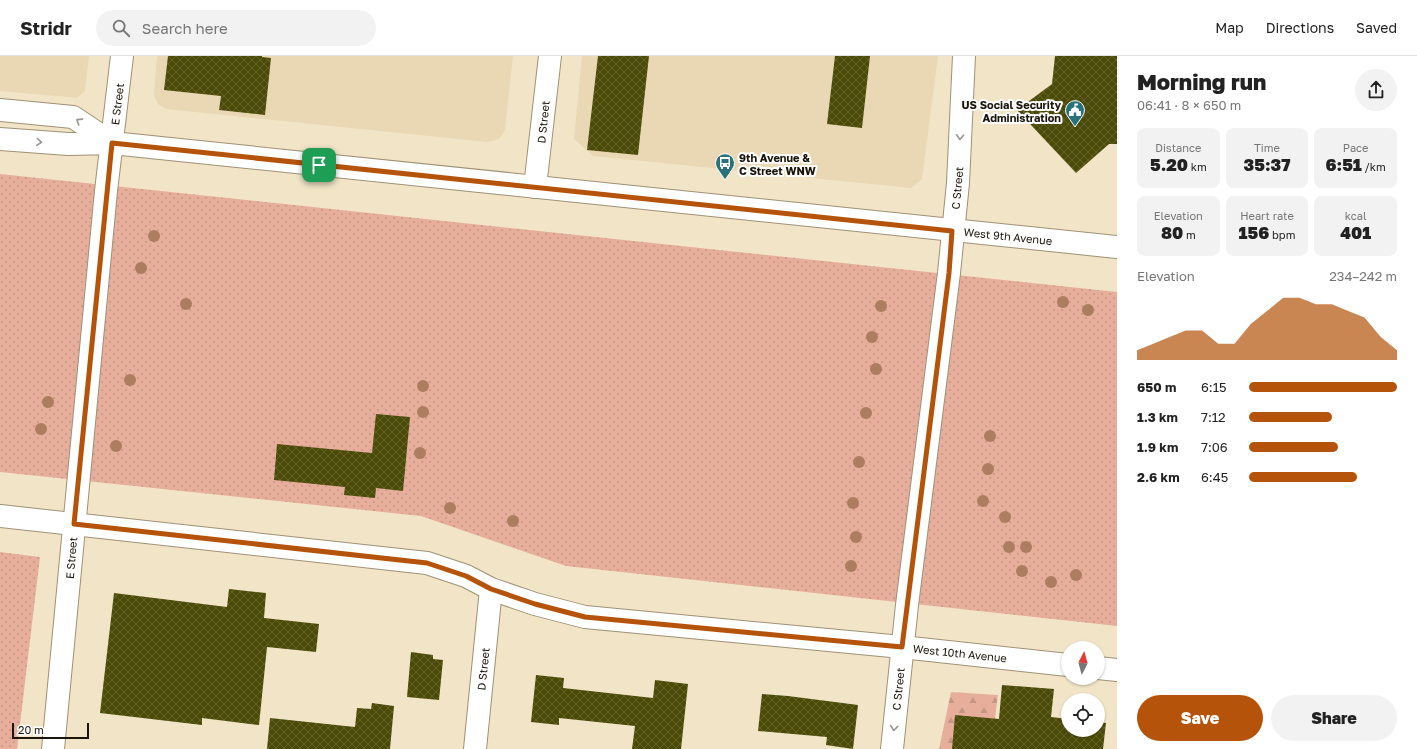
<!DOCTYPE html>
<html lang="en">
<head>
<meta charset="utf-8">
<style>
	body { margin:0; font-family:"Golos Text",sans-serif; background:#f2f2f2; color:#222; height:100vh; display:flex; flex-direction:column; font-size:15px; white-space:nowrap }
	* { box-sizing:border-box; margin:0 }
	p { font-size:13px; color:#767676 }
	.icon { flex:none; width:22px; height:22px; fill:none; stroke:currentColor; stroke-width:2; stroke-linecap:round; stroke-linejoin:round }
	.map { position:relative; flex:1; overflow:hidden }
	.side { display:flex; flex-direction:column; background:#fff; width:300px }
	.side>* { flex:none }
	.needle { width:26px; rotate:6deg }
	.tools { position:absolute; left:1061px; top:585px; display:grid; gap:8px }
	.tools a { display:grid; place-items:center; width:44px; height:44px; border-radius:50%; background:#fff; box-shadow:0 1px 3px #0004; font-size:20px }
	.scale { position:absolute; left:12px; bottom:10px; width:77px; box-sizing:border-box; padding-left:4px; border:2px solid #1b160c; border-top:0; font-size:11px; line-height:14px; white-space:nowrap; color:#1b160c; -webkit-text-stroke:3px #fff; paint-order:stroke }
	.pin { position:absolute; display:grid; place-items:center; width:34px; height:34px; color:#fff; margin:-17px; border-radius:8px; box-shadow:0 2px 6px #0006 }
	.round { display:grid; place-items:center; flex:none; width:42px; height:42px; border-radius:21px; background:#f2f2f2 }
	.headline { display:flex; align-items:center; justify-content:space-between; height:68px; padding:0 20px }
	h1 { font-size:22px; font-weight:800; line-height:30px }
	.figures { display:grid; grid-template-columns:repeat(3,1fr); gap:6px; height:68px; padding:4px 20px }
	.figures div { display:grid; align-content:center; border-radius:8px; background:#f2f2f2; text-align:center }
	.figures b { font-size:17px; font-weight:800 }
	.figures small { font-size:11px; font-weight:400 }
	.figures p { font-size:11px }
	.chart { height:112px; padding:8px 20px }
	.chart p { display:flex; justify-content:space-between }
	.chart svg { width:100%; height:72px; margin-top:4px; fill:#b45309; opacity:.7 }
	.action { display:flex; gap:8px; margin-top:auto; padding:8px 20px }
	.action a { flex:1; height:46px; border-radius:24px; background:#b45309; color:#fff; font-size:16px; font-weight:800; line-height:46px; text-align:center }
	.action a+a { background:#f2f2f2; color:#222 }
	ul { padding:0 20px; list-style:none; font-size:13px }
	li { display:grid; grid-template-columns:64px 48px 1fr; align-items:center; height:30px }
	li i { height:10px; border-radius:5px; background:#b45309 }
	header { display:flex; align-items:center; gap:24px; box-sizing:border-box; height:56px; padding:0 20px; background:#fff; border-bottom:1px solid #e0e0e0 }
	header strong { font-size:19px }
	nav { display:flex; gap:22px; margin-inline-start:auto; font-size:14px }
	.search { width:280px; height:36px; background:#f2f2f2; display:flex; align-items:center; gap:10px; box-sizing:border-box; padding:0 14px; border-radius:22px; color:#767676; font-size:15px }
	main { display:flex; flex:1; min-height:0 }
	.map>svg:first-child { display:block }
	.built { fill:#e9d8b3 }
	.forest { fill:url(#forest-firs) }
	.park { fill:url(#park-dots) }
	.building { fill:url(#building-cross-hatch) }
	.lines { fill:none; stroke-linecap:round; stroke-linejoin:round }
	.street-casing { stroke:#9e9175; stroke-width:24 }
	.secondary-casing { stroke:#9e9175; stroke-width:24 }
	.primary-casing { stroke:#9e9175; stroke-width:24 }
	.street { stroke:#fff; stroke-width:22 }
	.secondary { stroke:#fff; stroke-width:22 }
	.primary { stroke:#fff; stroke-width:22 }
	.tree { fill:#ad7d60 }
	.oneway { stroke:#989692 }
	.route-casing { stroke:#fff; stroke-width:8 }
	.route { stroke:#b45309; stroke-width:5 }
	.labels { text-anchor:middle; dominant-baseline:central; stroke-width:4; stroke-linejoin:round; paint-order:stroke }
	.street-label { font-size:11px; fill:#1b160c; stroke:#fff }
	.poi-label { font-size:11px; font-weight:bold; fill:#1b160c; stroke:#fff; text-anchor:end }
</style>
</head>
<body>
<header>
<strong>Stridr</strong>
<div class="search"><svg class="icon" aria-label="search" viewBox="0 0 24 24"><circle cx="10" cy="10" r="6"/><path d="M15 15l6 6"/></svg>Search here</div>
<nav><a>Map</a><a>Directions</a><a>Saved</a></nav>
</header>
<main>
<div class="map">
<svg width="1117" height="693" viewBox="0 0 1117 693">
	<defs>
		<pattern id="forest-firs" width="22" height="20" patternUnits="userSpaceOnUse"><rect width="22" height="20" fill="#e7ae9c"/><path d="M5 1l3.5 6h-7zM16 11l3.5 6h-7z" fill="#c69585"/></pattern>
		<pattern id="park-dots" width="8" height="8" patternUnits="userSpaceOnUse"><rect width="8" height="8" fill="#e7ae9c"/><path d="M2 2h.1M6 6h.1" fill="none" stroke="#c69585" stroke-width="1.8" stroke-linecap="round"/></pattern>
		<pattern id="building-cross-hatch" width="8" height="8" patternUnits="userSpaceOnUse"><rect width="8" height="8" fill="#4b4b07"/><path d="M0 0l8 8M0 8l8-8" fill="none" stroke="#61612a"/></pattern>
	</defs>
	<rect width="100%" height="100%" fill="#f2e5c7"/>
	<!-- built -->
	<path class="built" d="M0 0H89L85 35 77 42 0 35Z
		M157 0H513L505 74 499 83 487 86 166 53 158 48 154 39Z
		M582 0H938L922 123 911 132 593 100 574 83Z"/>
	<!-- forest -->
	<path class="forest" d="M951 636 998 639 991 693H939Z"/>
	<!-- park -->
	<path class="park" d="M0 118 1117 236V570L566 510 421 460 0 416Z
		M0 496 40 501 17 693H0Z"/>
	<!-- building -->
	<path class="building" d="M168 0H262V1L271 2 265 59 219 54 221 40 164 34Z
		M598 0H649L638 99 587 94Z
		M835 0H870L862 72 827 68Z
		M1055 0H1117V88H1109L1076 117 1017 54 1052 28Z
		M376 358 410 361 403 435 376 432 375 442 344 439 345 431 274 424 277 388 372 397Z
		M229 533 266 537 264 562 319 568 316 596 267 591 259 669 202 662V669L100 657 114 537 227 551Z
		M411 596 433 599V603L443 604 439 644 407 641Z
		M536 619 564 622 563 632 653 642 655 624 688 628 681 693H632L635 670 559 662V669L531 666Z
		M1002 629 1054 633 1051 661 1068 663V674H1098V666L1106 667 1103 693H952L955 659 999 663Z
		M762 638 788 640 858 649 853 693 826 689 827 681 758 675Z
		M372 647 394 650 390 693H267L270 662 355 671 357 652 371 653Z"/>
	<g class="lines">
		<defs>
			<path id="street" d="M535 131 550 0
				M0 460 427 507 466 520 491 533 535 548 585 561 902 591 1068 609
				M1098 612 1117 614
				M475 693 491 533"/>
			<path id="secondary" d="M0 54 73 61 112 87
				M0 83 68 88 112 87 1117 191
				M53 693 106 135 122 0"/>
			<path id="primary" d="M892 693 907 549 949 217 958 127 964 0"/>
		</defs>
		<!-- street casing -->
		<use href="#street" class="street-casing"/>
		<!-- secondary casing -->
		<use href="#secondary" class="secondary-casing"/>
		<!-- primary casing -->
		<use href="#primary" class="primary-casing"/>
		<!-- street -->
		<use href="#street" class="street"/>
		<!-- secondary -->
		<use href="#secondary" class="secondary"/>
		<!-- primary -->
		<use href="#primary" class="primary"/>
	</g>
	<!-- trees -->
	<g class="tree">
		<circle cx="154" cy="180" r="6"/>
		<circle cx="141" cy="212" r="6"/>
		<circle cx="1063" cy="246" r="6"/>
		<circle cx="186" cy="248" r="6"/>
		<circle cx="881" cy="250" r="6"/>
		<circle cx="1088" cy="254" r="6"/>
		<circle cx="872" cy="281" r="6"/>
		<circle cx="876" cy="313" r="6"/>
		<circle cx="130" cy="324" r="6"/>
		<circle cx="423" cy="330" r="6"/>
		<circle cx="48" cy="346" r="6"/>
		<circle cx="423" cy="356" r="6"/>
		<circle cx="866" cy="357" r="6"/>
		<circle cx="41" cy="373" r="6"/>
		<circle cx="990" cy="380" r="6"/>
		<circle cx="116" cy="390" r="6"/>
		<circle cx="420" cy="397" r="6"/>
		<circle cx="859" cy="406" r="6"/>
		<circle cx="988" cy="413" r="6"/>
		<circle cx="983" cy="445" r="6"/>
		<circle cx="853" cy="447" r="6"/>
		<circle cx="450" cy="452" r="6"/>
		<circle cx="1005" cy="461" r="6"/>
		<circle cx="513" cy="465" r="6"/>
		<circle cx="856" cy="481" r="6"/>
		<circle cx="1009" cy="491" r="6"/>
		<circle cx="1026" cy="491" r="6"/>
		<circle cx="851" cy="510" r="6"/>
		<circle cx="1022" cy="515" r="6"/>
		<circle cx="1076" cy="519" r="6"/>
		<circle cx="1051" cy="526" r="6"/>
	</g>
	<!-- one-way arrows -->
	<defs><path id="oneway-chevron" d="M-2-3.5L2.5 0L-2 3.5" fill="none" stroke-width="1.6" stroke-linecap="round" stroke-linejoin="round"/></defs>
	<g class="oneway">
		<use href="#oneway-chevron" transform="translate(79 65) rotate(-147)"/>
		<use href="#oneway-chevron" transform="translate(960 81) rotate(93)"/>
		<use href="#oneway-chevron" transform="translate(39 86) rotate(5)"/>
		<use href="#oneway-chevron" transform="translate(894 672) rotate(96)"/>
	</g>
	<g class="lines">
		<defs>
			<path id="route" d="M112 87 952 175 949 217 902 591 585 561 535 548 491 533 466 520 427 507 74 468Z"/>
		</defs>
		<!-- route casing -->
		<use href="#route" class="route-casing"/>
		<!-- route -->
		<use href="#route" class="route"/>
	</g>
	<!-- icons -->
	<defs>
		<symbol id="civic-pin" viewBox="-11 -11 22 30"><path d="M0 17L-7.5 6A9.5 9.5 0 1 1 7.5 6Z" fill="#287279" stroke="#fff"/><path d="M-.6-6.5H3V-4.5H.6V-3L4-1V1h2V6H-6V1h2V-1L-.6-3ZM-1.2 2.5V6h2.4V2.5Z" fill="#fff"/></symbol>
		<symbol id="bus-pin" viewBox="-11 -11 22 30"><path d="M0 17L-7.5 6A9.5 9.5 0 1 1 7.5 6Z" fill="#287279" stroke="#fff"/><path d="M-5-6H5V4H4V6H2V4H-2V6H-4V4H-5ZM-3.5-4V0h7V-4ZM-3.5 1.2v1.5H-2V1.2ZM2 1.2v1.5H3.5V1.2Z" fill="#fff"/></symbol>
	</defs>
	<g fill-rule="evenodd">
		<use href="#civic-pin" x="1064" y="43" width="22" height="30"/>
		<use href="#bus-pin" x="714" y="96" width="22" height="30"/>
	</g>
	<g class="labels">
		<!-- street labels -->
		<g class="street-label">
			<text transform="translate(117 48) rotate(-83)">E Street</text>
			<text transform="translate(543 66) rotate(-84)">D Street</text>
			<text transform="translate(957 132) rotate(-85)">C Street</text>
			<text transform="translate(1008 180) rotate(6)">West 9th Avenue</text>
			<text transform="translate(71 502) rotate(-85)">E Street</text>
			<text transform="translate(960 597) rotate(6)">West 10th Avenue</text>
			<text transform="translate(483 613) rotate(-84)">D Street</text>
			<text transform="translate(898 633) rotate(-84)">C Street</text>
		</g>
		<!-- poi labels -->
		<g class="poi-label">
			<text x="1061" y="48">US Social Security<tspan x="1061" dy="13">Administration</tspan></text>
			<text x="739" y="101" text-anchor="start">9th Avenue &amp;<tspan x="739" dy="13">C Street WNW</tspan></text>
		</g>
	</g>
</svg>
<div class="tools">
<a><svg class="needle" viewBox="-14 -14 28 28"><path d="M0-13l5 13h-10z" fill="#e53935"/><path d="M0 13l5-13h-10z" fill="#767676"/></svg></a>
<a><svg class="icon" aria-label="locate" viewBox="0 0 24 24"><circle cx="12" cy="12" r="6"/><path d="M12 2v4M12 18v4M2 12h4M18 12h4"/></svg></a>
</div>
<div class="scale">20 m</div>
<div class="pin" style="left:319px;top:109px;background:#1e9e55"><svg class="icon" aria-label="arrive" viewBox="0 0 24 24"><path d="M6 21V4h12l-3 4 3 4H6"/></svg></div>
</div>
<section class="side">
<div class="headline"><div><h1>Morning run</h1><p>06:41 · 8 × 650 m</p></div><a class="round"><svg class="icon" aria-label="share" viewBox="0 0 24 24"><path d="M12 15V3M7 8l5-5 5 5M5 13v7h14v-7"/></svg></a></div>
<div class="figures">
<div><p>Distance</p><b>5.20<small> km</small></b></div>
<div><p>Time</p><b>35:37</b></div>
<div><p>Pace</p><b>6:51<small> /km</small></b></div>
</div>
<div class="figures">
<div><p>Elevation</p><b>80<small> m</small></b></div>
<div><p>Heart rate</p><b>156<small> bpm</small></b></div>
<div><p>kcal</p><b>401</b></div>
</div>
<div class="chart"><p><span>Elevation</span>234–242 m</p>
<svg viewBox="0 0 160 44" preserveAspectRatio="none"><path d="M0 44V38L10 34L20 30L30 26L40 26L50 34L60 34L70 22L80 14L90 6L100 6L110 10L120 10L130 14L140 18L150 30L160 38V44z"/></svg>
</div>
<ul>
<li><b>650 m</b>6:15<i style="width:100%"></i></li>
<li><b>1.3 km</b>7:12<i style="width:56%"></i></li>
<li><b>1.9 km</b>7:06<i style="width:60%"></i></li>
<li><b>2.6 km</b>6:45<i style="width:73%"></i></li>
</ul>
<div class="action"><a>Save</a><a>Share</a></div>
</section>
</main>
</body>
</html>
